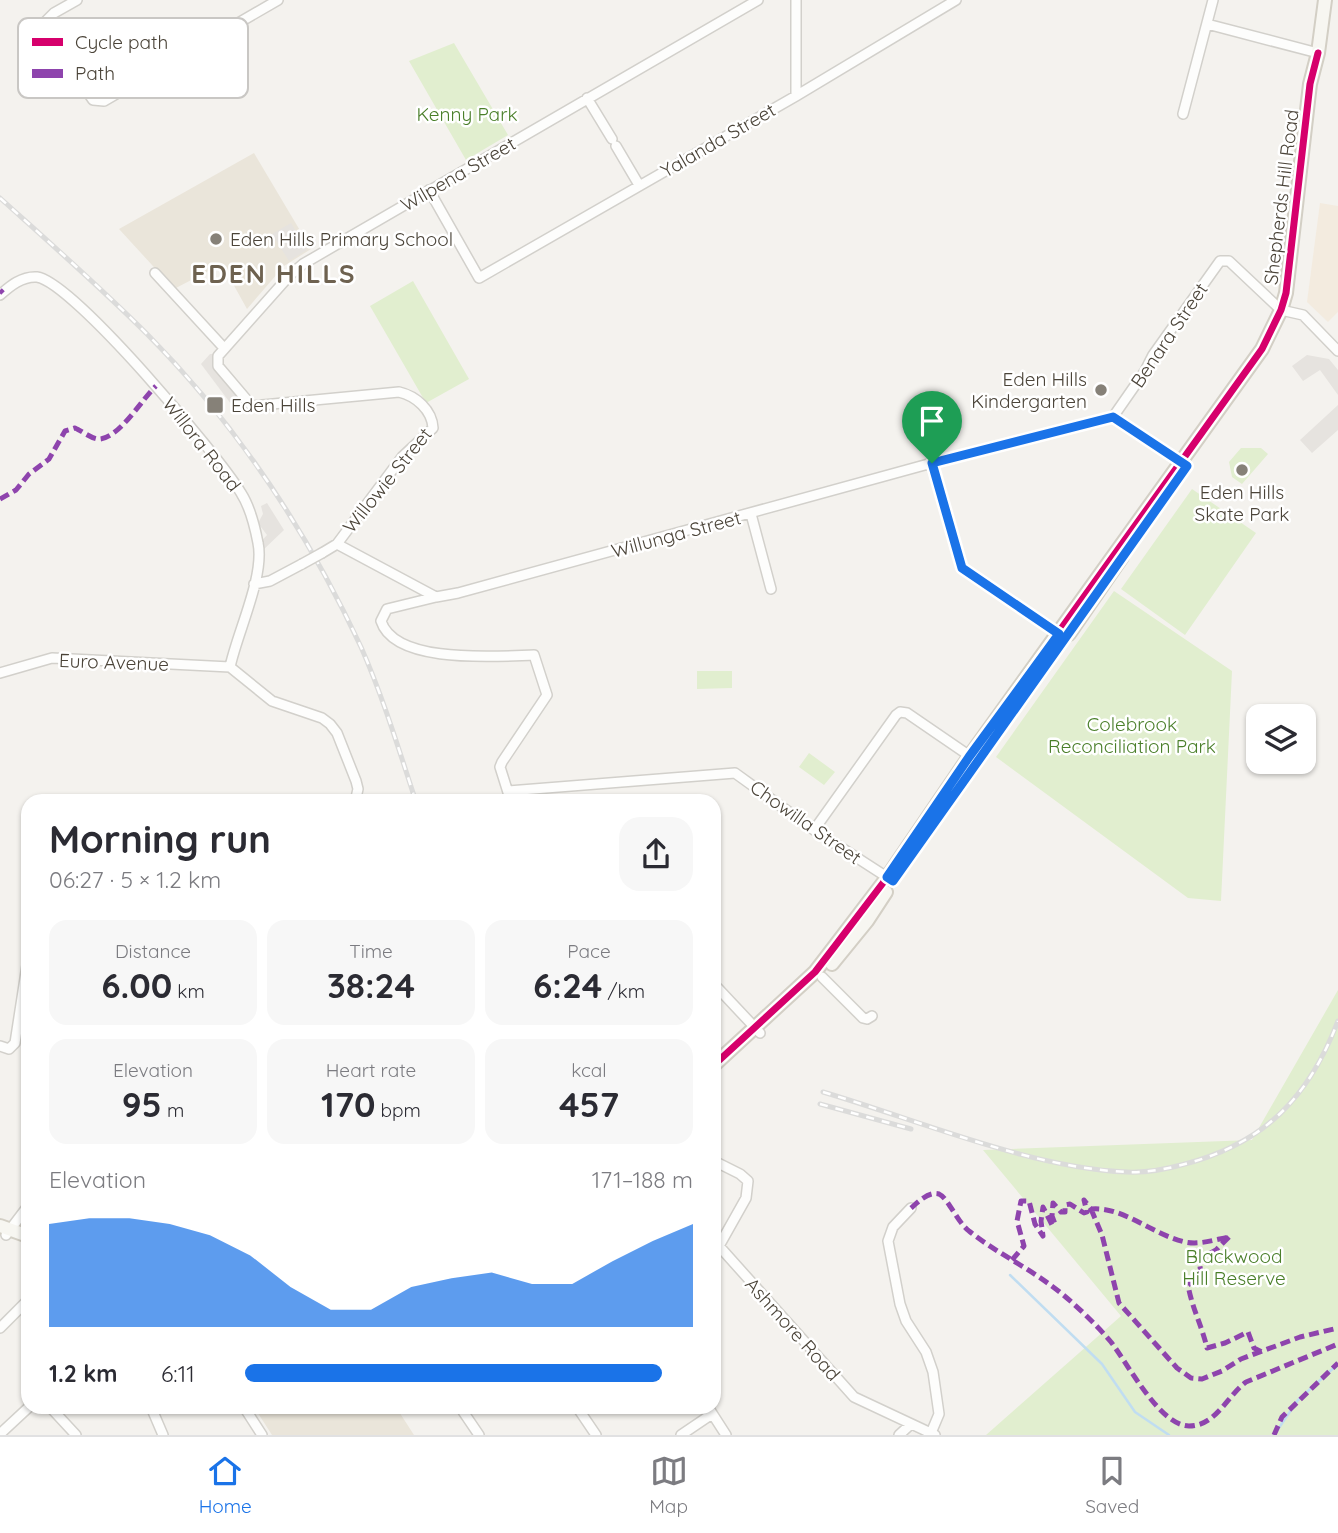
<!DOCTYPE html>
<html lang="en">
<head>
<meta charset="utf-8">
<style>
	body { margin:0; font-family:Quicksand,sans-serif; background:#f7f7f7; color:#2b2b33; height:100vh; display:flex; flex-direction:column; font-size:26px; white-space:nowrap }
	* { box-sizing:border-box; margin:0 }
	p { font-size:23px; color:#7c7c81 }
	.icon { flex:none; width:38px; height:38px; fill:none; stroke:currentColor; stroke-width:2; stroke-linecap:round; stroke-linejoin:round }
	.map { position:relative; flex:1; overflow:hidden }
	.sheet { position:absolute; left:21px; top:794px; width:700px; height:620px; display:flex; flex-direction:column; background:#fff; border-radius:21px; box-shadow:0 2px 5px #0004 }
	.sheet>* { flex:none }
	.controls { position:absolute; left:1246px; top:704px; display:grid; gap:14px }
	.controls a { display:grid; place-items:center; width:70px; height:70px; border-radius:14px; background:#fff; box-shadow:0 2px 5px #0004; font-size:35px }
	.pin { position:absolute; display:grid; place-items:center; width:60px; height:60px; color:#fff; margin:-72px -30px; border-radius:50% 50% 50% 0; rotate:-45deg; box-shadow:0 0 7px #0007 }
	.pin .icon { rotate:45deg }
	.round { display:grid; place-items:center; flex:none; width:74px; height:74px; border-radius:21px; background:#f7f7f7 }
	.overview { display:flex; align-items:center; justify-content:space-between; height:119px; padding:0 28px }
	h1 { font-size:38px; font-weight:800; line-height:52px }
	.metrics { display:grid; grid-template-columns:repeat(3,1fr); gap:10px; height:119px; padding:7px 28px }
	.metrics div { display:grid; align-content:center; border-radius:18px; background:#f7f7f7; text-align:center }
	.metrics b { font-size:35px; font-weight:800 }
	.metrics small { font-size:19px; font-weight:400 }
	.metrics p { font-size:19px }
	.chart { height:196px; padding:14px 28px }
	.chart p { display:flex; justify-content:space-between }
	.chart svg { width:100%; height:126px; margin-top:7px; fill:#1a73e8; opacity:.7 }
	ul { padding:0 28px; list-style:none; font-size:23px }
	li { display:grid; grid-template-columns:112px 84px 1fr; align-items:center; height:52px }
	li i { height:18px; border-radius:9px; background:#1a73e8 }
	.menu { display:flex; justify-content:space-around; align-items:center; height:98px; border-top:2px solid #e1e1e2; background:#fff; font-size:19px; color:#7c7c81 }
	.menu a { display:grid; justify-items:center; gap:4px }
	.menu .active { color:#1a73e8 }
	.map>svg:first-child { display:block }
	.commercial { fill:#f3ebdf }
	.education { fill:#eae5da }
	.green { fill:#e1eecf }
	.parking { fill:#e6e3df }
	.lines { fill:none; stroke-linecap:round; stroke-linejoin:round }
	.stream { stroke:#c0ddf1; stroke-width:2.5 }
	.minor-casing { stroke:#d2d0cb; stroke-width:12 }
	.secondary-casing { stroke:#d3cfc5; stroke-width:16 }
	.minor { stroke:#fdfdfc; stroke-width:9 }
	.secondary { stroke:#f7f6f1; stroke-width:12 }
	.rail-casing { stroke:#dbdbda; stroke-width:5 }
	.rail { stroke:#fff; stroke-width:2.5; stroke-dasharray:8; stroke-linecap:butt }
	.minor-bridge-casing { stroke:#d2d0cb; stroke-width:12; stroke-linecap:butt }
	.minor-bridge { stroke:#fdfdfc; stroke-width:9 }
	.quiet { stroke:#8e44ad; stroke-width:5; stroke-dasharray:10 5; stroke-linecap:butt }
	.cycleway-casing { stroke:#fff; stroke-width:11 }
	.cycleway { stroke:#d6006c; stroke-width:7 }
	.route-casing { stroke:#fff; stroke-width:14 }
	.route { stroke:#1a73e8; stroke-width:9 }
	.poi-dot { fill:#868178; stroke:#fff; stroke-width:2.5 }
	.labels { text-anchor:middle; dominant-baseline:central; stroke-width:5; stroke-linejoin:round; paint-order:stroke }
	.park-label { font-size:19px; fill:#4a7f2a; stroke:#fff }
	.street-label { font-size:19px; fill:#4b4439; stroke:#fff }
	.poi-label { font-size:19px; fill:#4b4439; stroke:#fff; text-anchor:start }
	.district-label { font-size:26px; font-weight:bold; letter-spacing:2px; fill:#6e6250; stroke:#fff }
	.key { fill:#fff; stroke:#c9c7c4; stroke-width:2 }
	.key-label { font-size:19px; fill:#4b4439 }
</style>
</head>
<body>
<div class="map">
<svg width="1338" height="1435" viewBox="0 0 1338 1435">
	<rect width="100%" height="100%" fill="#f4f2ee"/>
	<!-- commercial -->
	<path class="commercial" d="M1320 203 1338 206V312L1328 322 1307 302Z"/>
	<!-- education -->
	<path class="education" d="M254 153 311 249 284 266 247 309 222 264 174 289 119 229Z
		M254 1407H396L414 1435H272Z"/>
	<!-- green -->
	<path class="green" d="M454 43 508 135 466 160 409 61Z
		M413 281 469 379 426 403 370 306Z
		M1241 448H1261L1268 454 1242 484 1232 477 1229 462Z
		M1192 489 1256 533 1185 635 1121 589Z
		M1114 591 1232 671 1221 901 1188 898 996 757Z
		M697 671H732V688L697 689Z
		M809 753 835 772 824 785 799 767Z
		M1338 990V1435H986L1121 1316 983 1150 1252 1140Z"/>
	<!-- parking -->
	<path class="parking" d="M291 223 307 250 289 261 272 234Z
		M210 354H215L216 361 243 396 234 408 201 364Z
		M1307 355 1329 359 1338 370V395L1320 370 1303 381 1292 366Z
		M1338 405V430L1312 453 1300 440Z
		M267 503 284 530 261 552 259 544 267 535 258 523 263 514 261 506Z"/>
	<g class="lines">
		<!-- stream -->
		<path class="stream" d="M1010 1275 1102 1364 1135 1412 1169 1435
			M1274 1435 1298 1400 1338 1364"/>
		<defs>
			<path id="minor" d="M77 0 54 13 45 22 47 33 93 100 104 101 278 0
				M796 0V96
				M1207 24 1318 53
				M587 98 612 139
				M1183 114 1213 0
				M616 146 639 185
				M429 190 479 278 796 96 956 0
				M155 273 224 348
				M0 295C10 286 22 276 37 277 73 282 219 456 241 493 250 507 255 527 258 543 265 576 237 633 230 667L272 701 322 718 330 724 337 733 356 781 358 789 355 802
				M1113 417 1145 371 1153 355 1220 261H1229L1281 310 1303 315 1338 351
				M1113 417 1187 466
				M932 463 962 568 1066 638
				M751 514 771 589
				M337 544 402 457 433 428C432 410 416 396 399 392L252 406 218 366V356L290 275 303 264 758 0
				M322 553 337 544 436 597 458 593 932 463 1113 417
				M254 584 270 581 302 564
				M436 597 387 609 381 621C395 665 498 656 534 655L547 695 502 762 500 767 511 802
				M0 673 52 658 230 667
				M508 791 735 773 814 830 893 881
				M814 830 896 715 900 712 907 713 977 761
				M822 977 863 1018 867 1019 872 1016
				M714 984 760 1033
				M0 1046 9 1049 15 1043 28 959
				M714 1161 740 1174 748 1181 746 1198 719 1246 854 1397 935 1435
				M911 1208 893 1227 888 1241 900 1304 906 1321 926 1352 933 1372 939 1414 931 1433
				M6 1235 28 1206
				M0 1328 28 1300
				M50 1407 76 1435
				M151 1407 163 1435
				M244 1407 262 1435
				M460 1407 479 1435
				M577 1407 596 1435
				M708 1407 726 1435
				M0 1434 29 1407
				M681 1435 712 1414
				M899 1435 911 1424"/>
			<path id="secondary" d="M1069 634 1122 557
				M832 964 867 921 886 892
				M714 1065 815 972 835 946 886 879 969 757 1262 349 1281 310 1286 293 1310 84 1318 53 1325 0
				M0 1226 28 1236"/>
		</defs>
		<!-- minor casing -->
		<use href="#minor" class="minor-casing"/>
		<!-- secondary casing -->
		<use href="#secondary" class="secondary-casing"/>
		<!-- minor -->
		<use href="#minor" class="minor"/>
		<!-- secondary -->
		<use href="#secondary" class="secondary"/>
		<defs>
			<path id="rail" d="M0 198C50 243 100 287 147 334 236 424 308 533 361 647 383 697 399 750 416 802
				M823 1092C918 1120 1030 1168 1127 1172 1146 1173 1167 1169 1185 1164 1265 1143 1309 1097 1338 1021
				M820 1104 911 1129"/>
		</defs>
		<!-- rail casing -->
		<use href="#rail" class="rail-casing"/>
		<!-- rail -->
		<use href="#rail" class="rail"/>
		<defs>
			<path id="minor-bridge" d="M302 564 322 553"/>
		</defs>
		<!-- minor-bridge casing -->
		<use href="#minor-bridge" class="minor-bridge-casing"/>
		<!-- minor-bridge -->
		<use href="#minor-bridge" class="minor-bridge"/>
		<!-- quiet -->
		<path class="quiet" d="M0 290 3 293
			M0 499 16 490 29 474 49 459 65 431 75 428C82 431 93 440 100 439 120 437 142 399 156 386
			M911 1208C918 1202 929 1191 939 1194 948 1198 958 1223 969 1231 994 1251 1023 1265 1049 1284 1069 1298 1095 1323 1111 1342 1128 1364 1160 1426 1189 1426 1216 1426 1227 1396 1246 1382L1338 1344
			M1091 1209 1102 1235 1119 1303 1177 1368 1191 1378 1202 1379 1222 1371 1241 1359 1300 1337 1338 1328
			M1229 1237 1216 1250 1199 1259 1201 1274 1188 1285C1192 1308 1202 1326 1207 1348L1225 1343 1248 1332 1254 1348 1264 1353
			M1012 1260 1024 1246 1017 1221 1021 1201H1029L1035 1224 1043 1236 1041 1221 1043 1207 1052 1225 1055 1224 1052 1216 1053 1203 1061 1212H1065V1205L1070 1204 1084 1213 1087 1212 1084 1200 1091 1209C1123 1206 1153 1235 1185 1242 1199 1245 1214 1240 1229 1237
			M1274 1435 1282 1417 1338 1363"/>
		<defs>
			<path id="cycleway" d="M714 1065 815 972 835 946 886 879 969 757 1262 349 1281 310 1286 293 1310 84 1318 53"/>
		</defs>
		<!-- cycleway casing -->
		<use href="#cycleway" class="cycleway-casing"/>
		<!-- cycleway -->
		<use href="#cycleway" class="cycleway"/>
	</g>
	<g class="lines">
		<defs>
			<path id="route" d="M1113 417 1187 466 893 881 887 877 969 757 1059 634 962 568 932 463Z"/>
		</defs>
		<!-- route casing -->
		<use href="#route" class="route-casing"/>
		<!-- route -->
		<use href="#route" class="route"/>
	</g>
	<!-- markers -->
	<g class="poi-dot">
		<circle cx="216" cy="239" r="7"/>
		<circle cx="1101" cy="390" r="7"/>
		<rect x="206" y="396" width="18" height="18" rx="3.5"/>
		<circle cx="1242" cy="470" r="7"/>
	</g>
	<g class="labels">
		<!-- park labels -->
		<g class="park-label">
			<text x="467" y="114">Kenny Park</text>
			<text x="1132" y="724">Colebrook<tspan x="1132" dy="22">Reconciliation Park</tspan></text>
			<text x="1234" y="1256">Blackwood<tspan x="1234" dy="22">Hill Reserve</tspan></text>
		</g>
		<!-- street labels -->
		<g class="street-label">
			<text transform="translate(718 140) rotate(-30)">Yalanda Street</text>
			<text transform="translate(458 174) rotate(-30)">Wilpena Street</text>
			<text transform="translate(1281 197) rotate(-83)">Shepherds Hill Road</text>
			<text transform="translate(1169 335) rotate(-56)">Benara Street</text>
			<text transform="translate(202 444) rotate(52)">Willora Road</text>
			<text transform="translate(387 480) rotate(-51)">Willowie Street</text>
			<text transform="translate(676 534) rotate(-15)">Willunga Street</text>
			<text transform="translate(114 662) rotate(2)">Euro Avenue</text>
			<text transform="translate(806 822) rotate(35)">Chowilla Street</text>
			<text transform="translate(793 1329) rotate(48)">Ashmore Road</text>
		</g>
		<!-- poi labels -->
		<g class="poi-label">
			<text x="230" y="239">Eden Hills Primary School</text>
			<text x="1087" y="379" text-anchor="end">Eden Hills<tspan x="1087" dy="22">Kindergarten</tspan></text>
			<text x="231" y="405">Eden Hills</text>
			<text x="1242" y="492" text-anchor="middle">Eden Hills<tspan x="1242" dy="22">Skate Park</tspan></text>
		</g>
		<!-- district labels -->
		<g class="district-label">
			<text x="274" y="273">EDEN HILLS</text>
		</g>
	</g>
	<!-- legend -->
	<rect x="18" y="18" width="230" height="80" rx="10" class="key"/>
	<rect x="32" y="38" width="31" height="8" fill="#d6006c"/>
	<rect x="32" y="69" width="31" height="9" fill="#8e44ad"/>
	<g class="key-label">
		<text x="75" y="49">Cycle path</text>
		<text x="75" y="80">Path</text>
	</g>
</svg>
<div class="controls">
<a><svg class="icon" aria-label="layers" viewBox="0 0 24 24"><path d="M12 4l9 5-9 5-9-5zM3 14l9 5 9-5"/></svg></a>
</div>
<div class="pin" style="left:932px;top:463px;background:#1e9e55"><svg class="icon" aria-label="arrive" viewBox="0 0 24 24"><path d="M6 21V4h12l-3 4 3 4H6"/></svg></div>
<section class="sheet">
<div class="overview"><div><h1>Morning run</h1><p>06:27 · 5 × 1.2 km</p></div><a class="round"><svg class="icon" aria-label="share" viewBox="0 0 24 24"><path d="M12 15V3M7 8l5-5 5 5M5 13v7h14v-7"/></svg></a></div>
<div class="metrics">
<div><p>Distance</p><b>6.00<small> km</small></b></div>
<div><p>Time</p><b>38:24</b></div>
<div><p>Pace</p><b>6:24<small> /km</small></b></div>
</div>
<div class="metrics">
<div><p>Elevation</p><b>95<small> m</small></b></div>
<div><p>Heart rate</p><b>170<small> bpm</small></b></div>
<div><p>kcal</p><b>457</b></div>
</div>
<div class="chart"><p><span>Elevation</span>171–188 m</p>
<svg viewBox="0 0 160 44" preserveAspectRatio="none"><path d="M0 44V8L10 6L20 6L30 8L40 12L50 19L60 30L70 38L80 38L90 30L100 27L110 25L120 29L130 29L140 21L150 14L160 8V44z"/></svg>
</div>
<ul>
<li><b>1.2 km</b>6:11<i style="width:93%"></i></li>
</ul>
</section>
</div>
<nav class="menu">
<a class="active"><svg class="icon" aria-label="home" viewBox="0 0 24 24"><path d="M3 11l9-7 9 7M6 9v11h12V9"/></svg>Home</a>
<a><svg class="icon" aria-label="map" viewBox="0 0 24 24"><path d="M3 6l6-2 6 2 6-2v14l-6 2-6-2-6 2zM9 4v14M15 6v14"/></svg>Map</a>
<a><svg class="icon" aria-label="saved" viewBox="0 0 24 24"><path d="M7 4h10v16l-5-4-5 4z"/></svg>Saved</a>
</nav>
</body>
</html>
